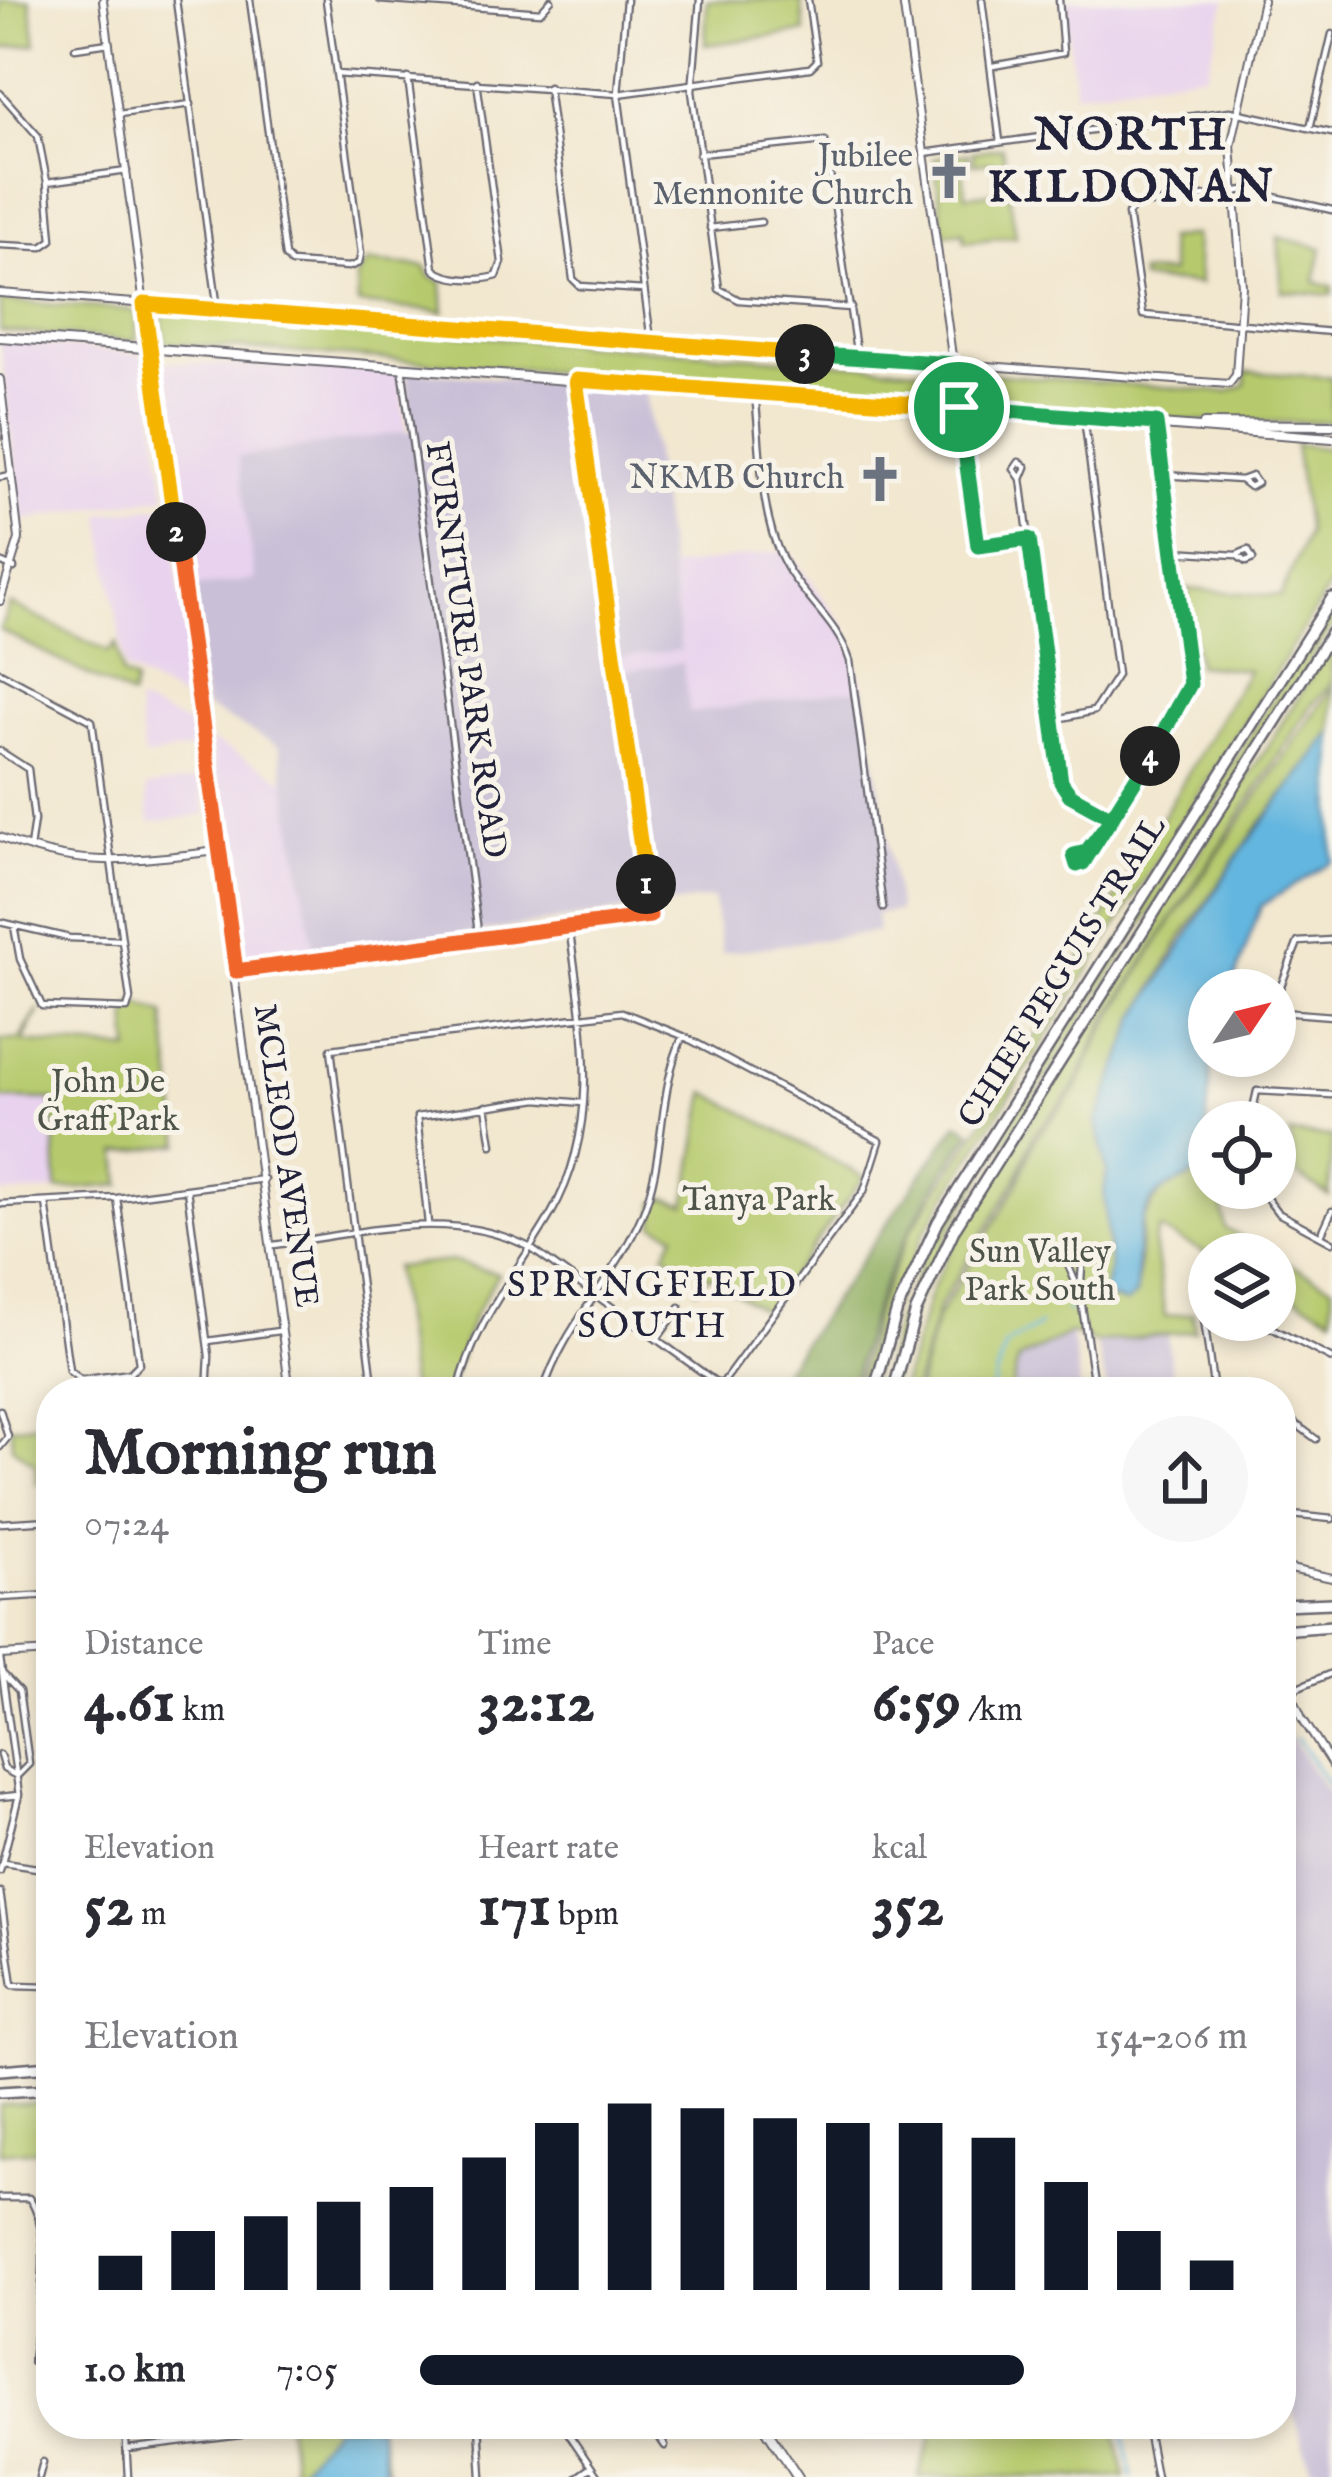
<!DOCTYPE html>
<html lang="en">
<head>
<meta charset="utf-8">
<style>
	body { margin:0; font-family:"IM FELL English",serif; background:#f7f7f7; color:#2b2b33; height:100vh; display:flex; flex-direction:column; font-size:45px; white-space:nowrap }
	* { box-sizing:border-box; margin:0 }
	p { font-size:39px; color:#7c7c81 }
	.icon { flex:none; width:66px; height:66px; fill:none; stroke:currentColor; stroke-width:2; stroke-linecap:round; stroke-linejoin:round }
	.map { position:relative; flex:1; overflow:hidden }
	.panel { position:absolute; left:36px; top:1377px; width:1260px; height:1062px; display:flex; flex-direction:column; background:#fff; border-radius:48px; box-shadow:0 6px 18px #0003 }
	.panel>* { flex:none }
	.needle { width:78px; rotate:55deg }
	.buttons { position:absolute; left:1188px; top:969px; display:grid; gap:24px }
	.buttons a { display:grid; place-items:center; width:108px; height:108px; border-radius:50%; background:#fff; box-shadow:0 6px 18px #0003; font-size:60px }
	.pin { position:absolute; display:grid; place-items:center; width:102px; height:102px; color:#fff; margin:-51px; border:6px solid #fff; border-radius:50%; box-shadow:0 3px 12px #0007 }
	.km { position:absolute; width:60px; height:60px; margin:-30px; border-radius:50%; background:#222; color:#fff; font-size:33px; line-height:60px; text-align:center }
	.round { display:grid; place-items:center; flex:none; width:126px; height:126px; border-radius:63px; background:#f7f7f7 }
	.summary { display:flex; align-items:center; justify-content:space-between; height:204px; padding:0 48px }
	h1 { font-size:66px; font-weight:800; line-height:90px }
	.figures { display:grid; grid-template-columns:repeat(3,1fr); gap:18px; height:204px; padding:12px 48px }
	.figures div { display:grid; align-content:center }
	.figures b { font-size:60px; font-weight:800 }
	.figures small { font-size:33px; font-weight:400 }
	.figures p { font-size:33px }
	.chart { height:336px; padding:24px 48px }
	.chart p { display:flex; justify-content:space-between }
	.chart svg { width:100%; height:216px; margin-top:12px; stroke:#111827; stroke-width:6 }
	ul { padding:0 48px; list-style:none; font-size:39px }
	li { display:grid; grid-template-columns:192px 144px 1fr; align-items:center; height:90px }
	li i { height:30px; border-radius:15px; background:#111827 }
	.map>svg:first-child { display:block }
	.built { fill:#e8d2ee }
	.industrial { fill:#c9bfd7 }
	.green { fill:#b6ca6d; stroke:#6c7654; stroke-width:3 }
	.forest { fill:#90ae60; stroke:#59684e; stroke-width:3 }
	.water { fill:#64b6df; stroke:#436c8d; stroke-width:3 }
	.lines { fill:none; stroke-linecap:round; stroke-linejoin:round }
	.stream { stroke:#64b6df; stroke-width:3 }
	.minor-casing { stroke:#6b676f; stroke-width:9 }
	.tertiary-casing { stroke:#6b676f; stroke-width:10 }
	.secondary-casing { stroke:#6b676f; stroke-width:12 }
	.primary-casing { stroke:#6b676f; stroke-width:14 }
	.minor { stroke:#fff; stroke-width:4.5 }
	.tertiary { stroke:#fff; stroke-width:6 }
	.secondary { stroke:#fff; stroke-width:8 }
	.primary { stroke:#fff; stroke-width:9 }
	.split-1-casing { stroke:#fff; stroke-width:24 }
	.split-2-casing { stroke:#fff; stroke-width:24 }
	.split-3-casing { stroke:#fff; stroke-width:24 }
	.split-4-casing { stroke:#fff; stroke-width:24 }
	.split-5-casing { stroke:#fff; stroke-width:24 }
	.split-1 { stroke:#f5b400; stroke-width:15 }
	.split-2 { stroke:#f0652b; stroke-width:15 }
	.split-3 { stroke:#f5b400; stroke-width:15 }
	.split-4 { stroke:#22a559; stroke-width:15 }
	.split-5 { stroke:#22a559; stroke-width:15 }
	.labels { text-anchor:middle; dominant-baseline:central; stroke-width:10; stroke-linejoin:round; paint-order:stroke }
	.worship-label { font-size:33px; fill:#5b616d; stroke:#f7f3e8; text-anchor:end }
	.street-label { font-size:33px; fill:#22223b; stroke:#f7f3e8 }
	.park-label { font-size:33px; fill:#4e544a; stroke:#f7f3e8 }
	.neighbourhood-label { font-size:36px; letter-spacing:3px; fill:#22223b; stroke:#f7f3e8 }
	.district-label { font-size:45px; font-weight:bold; letter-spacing:3px; fill:#22223b; stroke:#f7f3e8 }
</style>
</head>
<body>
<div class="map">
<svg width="1332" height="2477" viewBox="0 0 1332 2477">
	<rect width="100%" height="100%" fill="#f7f3e8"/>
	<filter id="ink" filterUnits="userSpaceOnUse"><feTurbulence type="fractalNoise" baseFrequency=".00833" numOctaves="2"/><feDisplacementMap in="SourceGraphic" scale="24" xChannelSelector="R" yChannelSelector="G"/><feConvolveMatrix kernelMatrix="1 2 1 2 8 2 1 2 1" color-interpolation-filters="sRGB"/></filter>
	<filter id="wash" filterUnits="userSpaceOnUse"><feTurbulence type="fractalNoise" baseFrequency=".004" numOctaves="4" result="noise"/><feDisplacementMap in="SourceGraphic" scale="48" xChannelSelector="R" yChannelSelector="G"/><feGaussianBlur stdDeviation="2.7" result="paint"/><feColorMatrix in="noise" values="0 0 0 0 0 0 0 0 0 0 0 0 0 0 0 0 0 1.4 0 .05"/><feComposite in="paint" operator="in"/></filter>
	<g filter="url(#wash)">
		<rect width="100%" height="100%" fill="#f2e7cf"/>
		<!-- built -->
		<path class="built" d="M1064 0H1226L1206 73 1075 92Z
			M0 341 147 355 166 496 22 520Z
			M155 362 399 370 406 433 255 581 186 588Z
			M168 506 196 707 125 669 101 514Z
			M788 550 846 628 864 688 689 713 622 672 620 657 681 649 670 568Z
			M137 702 196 728 197 748 144 757Z
			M210 740 288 781 315 956 240 964Z
			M200 780 205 815 150 822 146 787Z
			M134 1002 165 1012 183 1146 120 1154 123 1187 0 1194V1038L129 1050 126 1014Z"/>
		<!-- industrial -->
		<path class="industrial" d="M406 371 645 389 681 650 621 657 622 671 682 663 690 713 864 688 899 911 876 914 878 932 722 953 713 898 315 956 279 746 205 707 186 588 255 580 238 457 413 431Z
			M1071 1333 1081 1392H1011L1018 1360Z
			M1167 1335 1175 1392H1108L1096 1343Z
			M1281 1723 1332 1799V2477H1314L1281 2375Z"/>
		<!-- green -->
		<path class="green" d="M0 0H30L36 44 0 48Z
			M707 0H801L805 32 705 45Z
			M1002 147 1016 236 965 242 963 232 944 234 934 158 968 153 969 165 962 166 966 195 997 192 993 162 974 164 973 152Z
			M1194 235 1200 284 1141 280 1140 273H1171L1167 239Z
			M1278 237 1322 248 1315 282 1332 286V295L1282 291Z
			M368 262 425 267 430 277 442 282 444 312 358 304 357 276Z
			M0 301 131 310 137 315 136 341 0 331Z
			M161 312 930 370 941 400 165 343Z
			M1246 372 1332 377V422H1206L972 404 967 378 992 374 1227 392 1245 385Z
			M1295 444 1332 449V583L925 1231 887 1319 868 1392H855L877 1306 911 1230 999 1098 1248 670 1197 665 1187 589 1281 596 1307 533Z
			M10 604 109 652 116 643 122 675 135 682 131 697 0 630Z
			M1332 605V626L954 1223 913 1307 889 1392H878L896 1322 930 1243Z
			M1332 644V682L1311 706 1105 1021 1073 1090 1033 1135 1016 1180 938 1308 913 1392H900L932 1287 964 1224Z
			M1332 687V733L1256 829 1182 937 1137 1017 1114 1076 1097 1122 1107 1171 1104 1194 1110 1268 1104 1296 1121 1302 1136 1295 1143 1220 1161 1191 1196 1175 1205 1151 1209 1188H1220L1225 1228 1271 1254 1209 1255 1159 1229 1154 1242 1165 1316 1193 1313 1195 1331 1096 1343 1071 1333 1018 1360 1011 1392H917L936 1320 1018 1184 1035 1138 1075 1092 1101 1035 1161 937Z
			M135 1003 164 1013 181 1144 118 1153 121 1185 57 1190 53 1100 0 1099V1040H19L39 1009 23 1042 130 1050 127 1014Z
			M706 1092 864 1177 765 1312 709 1275 696 1290 702 1272 665 1254 675 1234 655 1225V1203L665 1198 686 1204Z
			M1290 1134 1332 1137 1329 1196 1296 1174Z
			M1275 1257 1332 1286V1316L1275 1287Z
			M451 1261 498 1274 472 1319 448 1392H411L394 1267Z
			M51 1421V1482L36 1483 35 1464 12 1447 11 1427Z
			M51 2102V2149L0 2153V2105Z
			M287 2424H378L388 2477H287L293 2471Z
			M936 2424H1114L1125 2477H919Z"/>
		<!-- forest -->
		<path class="forest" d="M958 1123 972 1131C915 1212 869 1293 852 1392H768Z"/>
		<!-- water -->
		<path class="water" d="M1332 733V862L1261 906 1231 990H1209L1212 1056 1203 1164C1192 1182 1177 1180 1162 1191 1131 1213 1138 1263 1136 1295L1126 1303 1103 1295 1110 1268 1104 1194 1107 1171 1097 1122 1137 1017 1240 852Z
			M368 2424 378 2428 386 2477H292L335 2426Z"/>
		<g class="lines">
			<!-- stream -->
			<path class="stream" d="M1091 1299 1103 1295
				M1067 1311 1073 1308
				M991 1392 1005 1346 1040 1325
				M1281 1713 1286 1723
				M1297 1738 1332 1790
				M1122 2424 1132 2477"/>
		</g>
	</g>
	<g filter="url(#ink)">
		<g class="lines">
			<defs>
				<path id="minor" d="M176 0 218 310
					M250 0 285 256 291 263 349 267 359 263 361 253 326 0
					M380 0 540 12 551 0
					M626 0 618 94 651 340
					M700 0 692 91 719 289 739 300 851 308
					M982 0 1000 142
					M75 48 109 43
					M993 66 1063 53 1059 0
					M336 74 618 94 810 68 817 61 808 0
					M408 78 434 269C447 281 481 281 497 276L502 262 477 82
					M548 87 573 279 580 286 644 290
					M0 93 38 136 47 182 127 171
					M119 114 191 104
					M1310 128 1332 34
					M924 153 1230 111 1332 133
					M699 154 825 141 857 357
					M1332 210 1245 190 1136 206 1128 214 1143 315 1332 332
					M710 228 761 222
					M0 245 42 247 52 240 47 182
					M402 367 479 939
					M755 394C761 446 759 513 783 560 801 597 837 620 850 661L883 908
					M960 413 978 546 1029 539
					M1163 475 1241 480 1252 476 1257 483 1250 487 1241 480
					M0 477 12 475
					M1021 479 1014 469 1019 462 1026 467 1021 479 1061 782 1070 795 1111 818
					M1173 551 1236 555 1248 550 1253 559 1246 562 1236 555
					M0 562 14 568
					M0 672 92 721 130 999 127 1009 42 1006 20 959 14 926
					M1053 720 1094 711 1117 675 1084 417
					M0 751 28 769 34 820 30 848
					M1086 852 1077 865 1074 855C1103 846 1183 716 1190 684L1157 423
					M0 922 69 938 122 940
					M1332 940 1298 942 1275 1001 1281 1012 1332 1016
					M236 972 650 916 576 380
					M486 1106 492 1145
					M1250 1122 1257 1091 1332 1095
					M1259 1188 1278 1213 1332 1242
					M187 1189 209 1356 207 1392
					M46 1203 69 1371 81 1380 130 1373 139 1364 117 1198
					M0 1204 117 1198 264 1179
					M428 1224 417 1117 538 1099 583 1103
					M1321 1235 1332 1211
					M273 1245C359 1234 448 1206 529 1247L720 1385
					M1080 1293 1066 1260 1072 1246 1083 1254 1080 1293 1095 1392
					M1209 1299 1203 1312 1214 1392
					M1256 1320 1332 1359
					M657 1339 680 1307
					M208 1341 279 1331
					M374 1392 331 1049 622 1012 683 1036 880 1141 864 1191 716 1392
					M458 1392C474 1321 516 1275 551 1214 603 1124 583 1024 569 927
					M543 1392C563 1326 615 1279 642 1215 666 1158 657 1091 683 1036
					M0 1410 8 1437 0 1447
					M1281 1413 1316 1439
					M1281 1514 1332 1519
					M0 1523 51 1520
					M0 1598 51 1595
					M0 1658 19 1795 0 1871
					M4 1675 19 1691 29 1764 17 1776
					M1289 1691 1332 1673
					M0 1755 4 1769 17 1776
					M0 1797 19 1795
					M3 1863 51 1870
					M0 1892 13 1985 51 1986
					M0 2198H29C56 2237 37 2317 33 2362
					M125 2424 128 2477
					M479 2424 482 2477
					M562 2424 598 2477
					M650 2424 665 2446
					M1146 2424 1156 2477
					M439 2426 478 2427
					M128 2449 241 2435
					M39 2477 43 2462
					M577 2477 591 2467"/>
				<path id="tertiary" d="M103 0 290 1392
					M903 0 959 407
					M0 293 1229 384 1236 375 1242 286 1231 146 1263 0
					M0 379 19 539 0 601
					M0 837C80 871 136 860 219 851
					M1281 1567 1332 1578
					M0 1655 51 1652
					M1281 1671 1302 1718 1332 1765"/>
				<path id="secondary" d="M0 337 1332 438
					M1204 424 1332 425
					M763 2424 798 2477"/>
				<path id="primary" d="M874 1392 897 1310 938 1222 1332 598
					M893 1392 916 1311 955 1228 1332 632
					M1281 1605 1332 1603
					M1281 1630 1332 1626
					M0 2070 51 2066
					M0 2092 51 2089"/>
			</defs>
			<!-- minor casing -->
			<use href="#minor" class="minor-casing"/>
			<!-- tertiary casing -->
			<use href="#tertiary" class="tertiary-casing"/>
			<!-- secondary casing -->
			<use href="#secondary" class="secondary-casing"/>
			<!-- primary casing -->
			<use href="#primary" class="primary-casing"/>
			<!-- minor -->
			<use href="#minor" class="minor"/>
			<!-- tertiary -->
			<use href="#tertiary" class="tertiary"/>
			<!-- secondary -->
			<use href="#secondary" class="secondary"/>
			<!-- primary -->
			<use href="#primary" class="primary"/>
		</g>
	</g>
	<g class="lines" filter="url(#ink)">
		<defs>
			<path id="split-1" d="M646 884 576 380 959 407"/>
			<path id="split-2" d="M176 532 236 971 650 916 646 884"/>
			<path id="split-3" d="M176 532 144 304 805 354"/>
			<path id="split-4" d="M805 354 953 364 978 546 1029 539 1061 782 1070 795 1112 818 1086 852 1074 855 1077 865 1083 863 1150 756"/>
			<path id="split-5" d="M959 407 1156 423 1190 684 1150 756"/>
		</defs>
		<!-- split-1 casing -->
		<use href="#split-1" class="split-1-casing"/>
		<!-- split-2 casing -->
		<use href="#split-2" class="split-2-casing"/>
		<!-- split-3 casing -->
		<use href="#split-3" class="split-3-casing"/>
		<!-- split-4 casing -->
		<use href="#split-4" class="split-4-casing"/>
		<!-- split-5 casing -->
		<use href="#split-5" class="split-5-casing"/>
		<!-- split-1 -->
		<use href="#split-1" class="split-1"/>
		<!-- split-2 -->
		<use href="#split-2" class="split-2"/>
		<!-- split-3 -->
		<use href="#split-3" class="split-3"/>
		<!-- split-4 -->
		<use href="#split-4" class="split-4"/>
		<!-- split-5 -->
		<use href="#split-5" class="split-5"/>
	</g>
	<!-- icons -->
	<defs>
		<symbol id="church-bare" viewBox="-9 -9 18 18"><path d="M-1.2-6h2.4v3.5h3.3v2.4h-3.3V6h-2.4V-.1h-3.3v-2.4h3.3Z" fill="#6b7280" stroke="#f7f3e8" stroke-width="2.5" paint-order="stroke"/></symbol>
	</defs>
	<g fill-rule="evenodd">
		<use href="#church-bare" x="916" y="143" width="66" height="66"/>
		<use href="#church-bare" x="847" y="446" width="66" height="66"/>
	</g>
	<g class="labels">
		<!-- worship labels -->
		<g class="worship-label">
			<text x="913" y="157">Jubilee<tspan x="913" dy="38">Mennonite Church</tspan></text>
			<text x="844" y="479">NKMB Church</text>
		</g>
		<!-- street labels -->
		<g class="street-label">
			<text transform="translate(465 650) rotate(82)">FURNITURE PARK ROAD</text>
			<text transform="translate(1063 972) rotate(-58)">CHIEF PEGUIS TRAIL</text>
			<text transform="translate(285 1156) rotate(82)">MCLEOD AVENUE</text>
		</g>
		<!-- park labels -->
		<g class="park-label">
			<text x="108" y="1083">John De<tspan x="108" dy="38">Graff Park</tspan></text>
			<text x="759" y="1201">Tanya Park</text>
			<text x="1040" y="1253">Sun Valley<tspan x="1040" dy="38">Park South</tspan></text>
		</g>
		<!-- neighbourhood labels -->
		<g class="neighbourhood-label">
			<text x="653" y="1286">SPRINGFIELD<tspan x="653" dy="41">SOUTH</tspan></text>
		</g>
		<!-- district labels -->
		<g class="district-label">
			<text x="1132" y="136">NORTH<tspan x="1132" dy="52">KILDONAN</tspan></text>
		</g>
	</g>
</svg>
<div class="buttons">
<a><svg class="needle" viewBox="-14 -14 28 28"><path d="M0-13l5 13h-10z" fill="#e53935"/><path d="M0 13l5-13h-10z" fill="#7c7c81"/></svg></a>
<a><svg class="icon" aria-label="locate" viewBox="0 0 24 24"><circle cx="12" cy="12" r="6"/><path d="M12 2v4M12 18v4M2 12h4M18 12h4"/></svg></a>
<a><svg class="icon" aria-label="layers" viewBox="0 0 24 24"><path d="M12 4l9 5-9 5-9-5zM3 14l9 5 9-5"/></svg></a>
</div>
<div class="pin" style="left:959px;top:407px;background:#1e9e55"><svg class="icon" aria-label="arrive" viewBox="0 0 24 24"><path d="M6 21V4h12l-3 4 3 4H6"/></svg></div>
<b class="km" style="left:646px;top:884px">1</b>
<b class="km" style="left:176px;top:532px">2</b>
<b class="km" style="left:805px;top:354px">3</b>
<b class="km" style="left:1150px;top:756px">4</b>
<section class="panel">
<div class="summary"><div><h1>Morning run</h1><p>07:24</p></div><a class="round"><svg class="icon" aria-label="share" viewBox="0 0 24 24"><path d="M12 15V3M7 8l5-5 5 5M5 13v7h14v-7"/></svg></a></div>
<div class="figures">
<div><p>Distance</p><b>4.61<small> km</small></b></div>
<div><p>Time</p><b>32:12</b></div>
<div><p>Pace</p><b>6:59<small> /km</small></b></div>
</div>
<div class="figures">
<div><p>Elevation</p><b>52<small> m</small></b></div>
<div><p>Heart rate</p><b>171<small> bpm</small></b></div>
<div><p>kcal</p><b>352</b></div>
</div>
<div class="chart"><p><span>Elevation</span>154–206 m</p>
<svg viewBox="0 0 160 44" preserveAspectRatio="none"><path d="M5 44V37M15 44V32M25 44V29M35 44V26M45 44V23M55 44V17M65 44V10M75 44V6M85 44V7M95 44V9M105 44V10M115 44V10M125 44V13M135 44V22M145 44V32M155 44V38"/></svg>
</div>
<ul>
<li><b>1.0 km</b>7:05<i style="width:73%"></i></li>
</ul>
</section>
</div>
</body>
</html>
